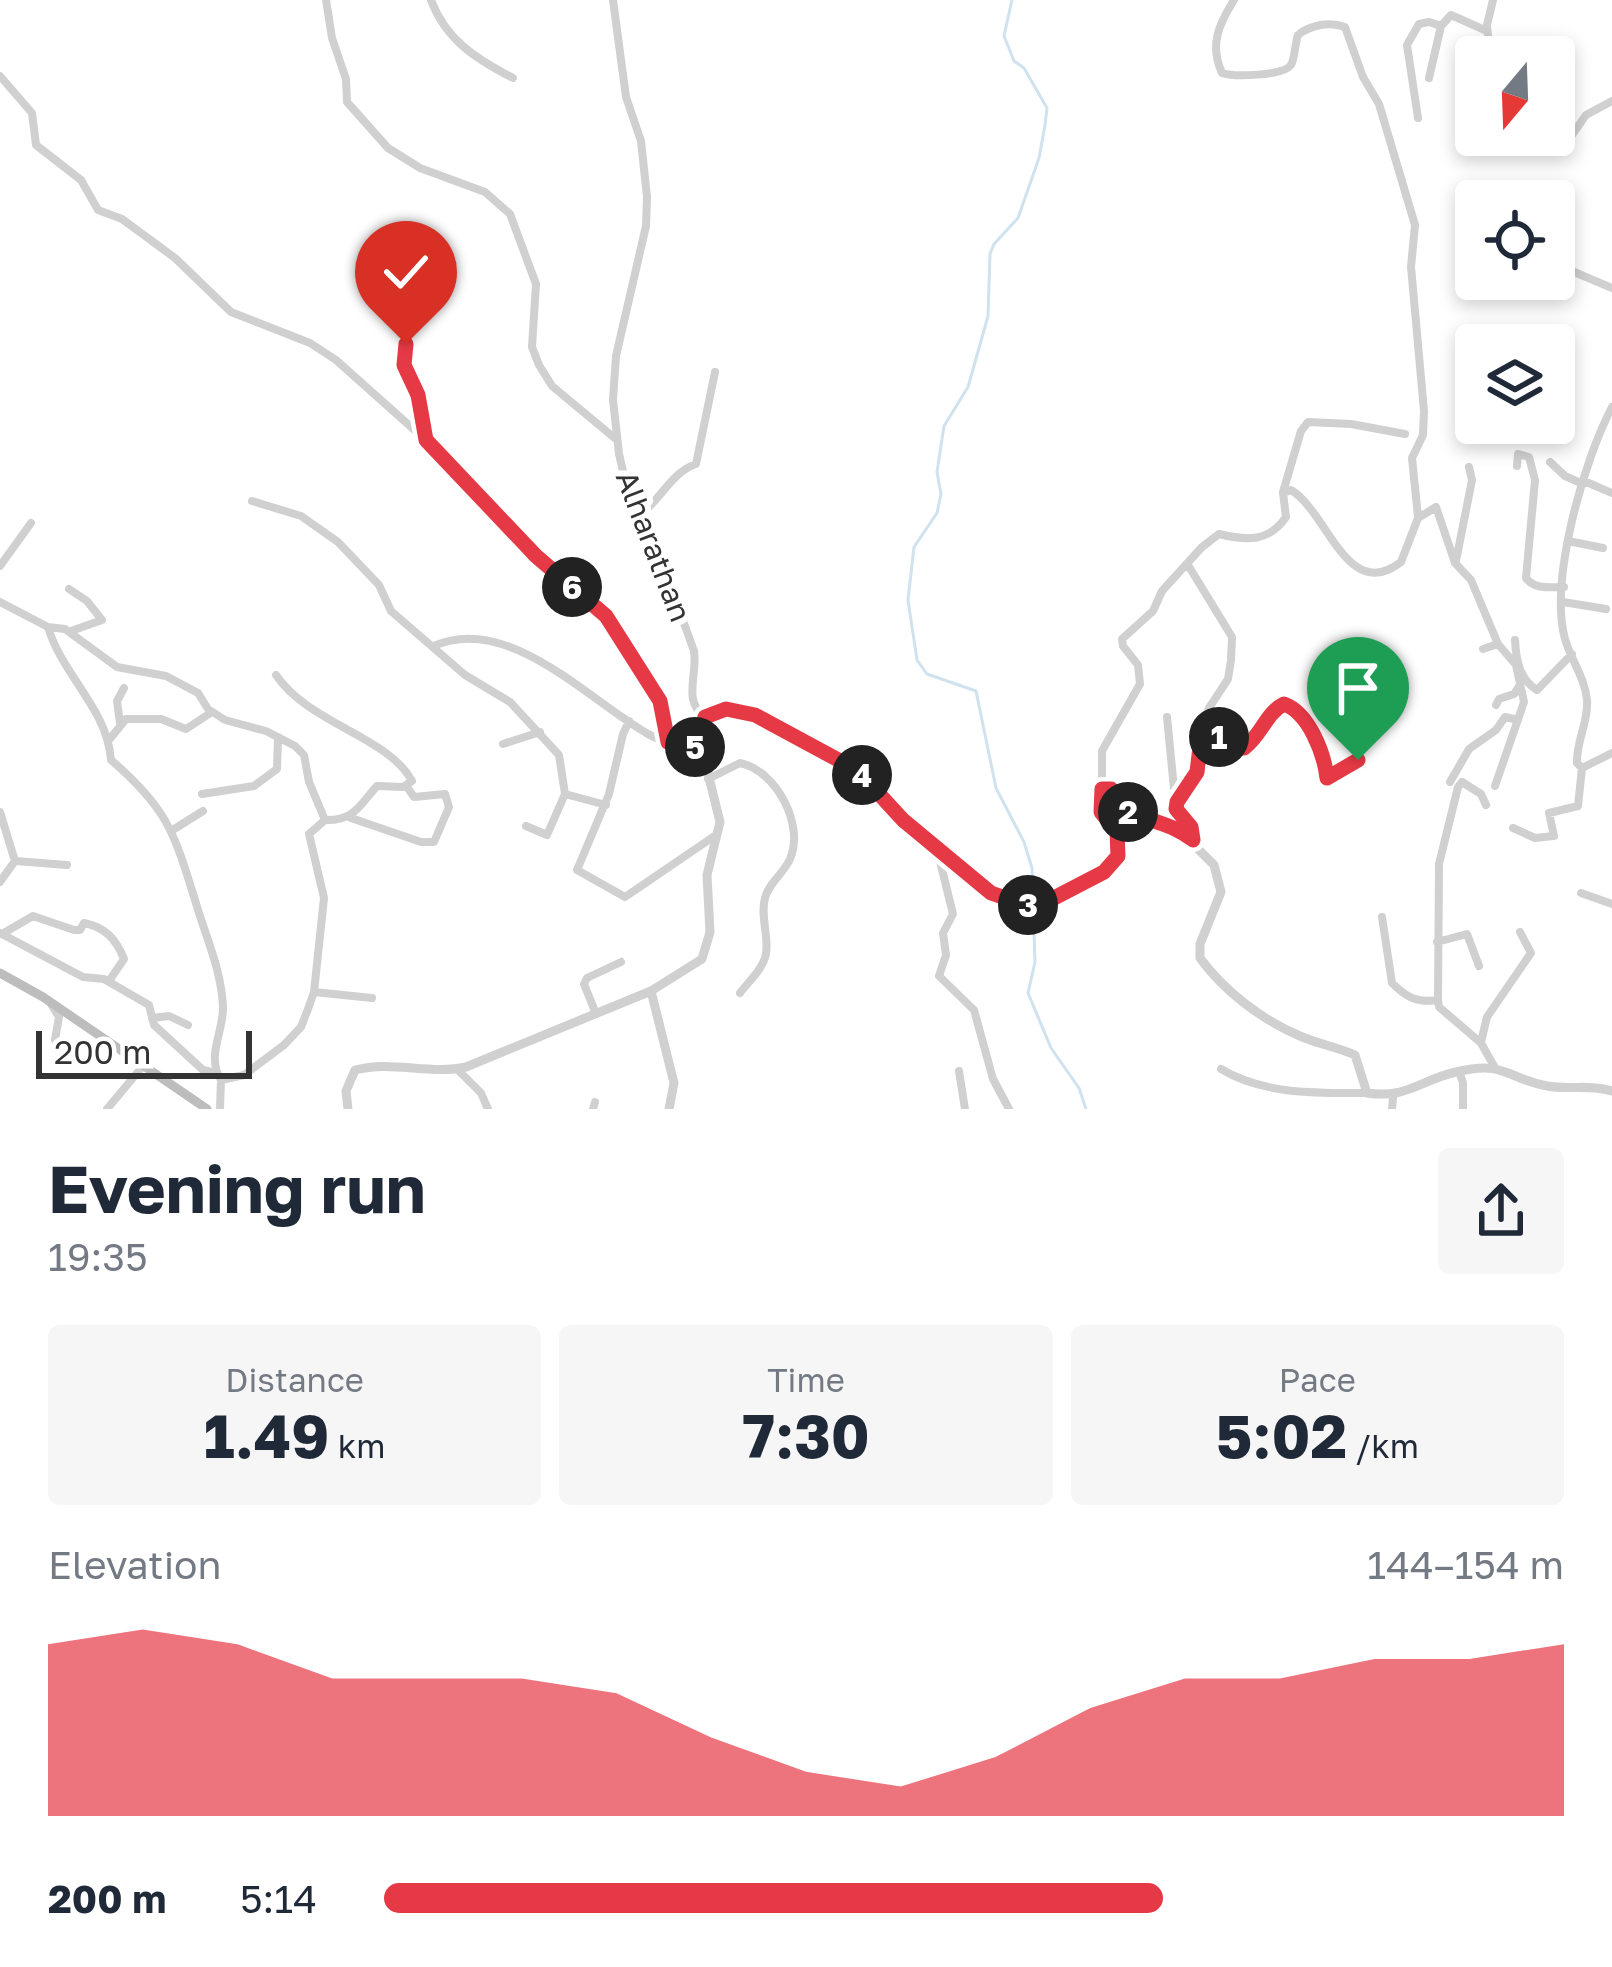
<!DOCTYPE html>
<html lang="en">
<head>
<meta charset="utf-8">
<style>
	body { margin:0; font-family:"Golos Text",sans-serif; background:#f6f6f7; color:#1f2937; height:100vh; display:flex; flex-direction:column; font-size:45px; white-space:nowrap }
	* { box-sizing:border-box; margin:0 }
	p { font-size:39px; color:#747a83 }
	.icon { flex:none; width:66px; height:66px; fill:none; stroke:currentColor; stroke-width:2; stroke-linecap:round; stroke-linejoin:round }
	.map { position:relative; height:1109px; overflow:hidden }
	.side { display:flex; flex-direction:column; background:#fff; flex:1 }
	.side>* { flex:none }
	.needle { width:78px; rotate:199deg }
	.tools { position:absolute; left:1455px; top:36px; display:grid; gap:24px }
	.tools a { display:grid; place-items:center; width:120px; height:120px; border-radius:12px; background:#fff; box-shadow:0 6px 18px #0003; font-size:60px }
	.scale { position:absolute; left:36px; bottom:30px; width:216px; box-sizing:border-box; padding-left:12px; border:6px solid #333; border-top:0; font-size:33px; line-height:42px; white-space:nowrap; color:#333; -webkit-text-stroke:9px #fff; paint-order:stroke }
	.pin { position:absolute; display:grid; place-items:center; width:102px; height:102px; color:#fff; margin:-123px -51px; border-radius:50% 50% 50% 0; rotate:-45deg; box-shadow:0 0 12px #0007 }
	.pin .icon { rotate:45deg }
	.km { position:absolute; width:60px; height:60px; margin:-30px; border-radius:50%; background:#222; color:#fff; font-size:33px; line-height:60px; text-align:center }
	.round { display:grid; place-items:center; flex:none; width:126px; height:126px; border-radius:12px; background:#f6f6f7 }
	.summary { display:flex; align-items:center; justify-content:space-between; height:204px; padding:0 48px }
	h1 { font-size:66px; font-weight:700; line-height:90px }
	.metrics { display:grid; grid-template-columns:repeat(3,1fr); gap:18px; height:204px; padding:12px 48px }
	.metrics div { display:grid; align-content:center; border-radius:12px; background:#f6f6f7; text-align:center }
	.metrics b { font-size:60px; font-weight:700 }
	.metrics small { font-size:33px; font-weight:400 }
	.metrics p { font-size:33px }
	.chart { height:336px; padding:24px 48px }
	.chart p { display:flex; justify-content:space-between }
	.chart svg { width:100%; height:216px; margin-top:12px; fill:#e63946; opacity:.7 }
	ul { padding:0 48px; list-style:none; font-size:39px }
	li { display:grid; grid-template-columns:192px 144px 1fr; align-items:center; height:90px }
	li i { height:30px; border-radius:15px; background:#e63946 }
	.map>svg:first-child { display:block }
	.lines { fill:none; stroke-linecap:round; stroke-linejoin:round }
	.stream { stroke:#cfe2ee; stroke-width:3 }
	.minor { stroke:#d0d0d0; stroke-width:8 }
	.tertiary { stroke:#d0d0d0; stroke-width:9 }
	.secondary { stroke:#bdbdbd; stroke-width:9 }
	.route-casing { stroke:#fff; stroke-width:24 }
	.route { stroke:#e63946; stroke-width:15 }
	.labels { text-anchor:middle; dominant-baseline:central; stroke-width:12; stroke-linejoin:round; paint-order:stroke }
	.street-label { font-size:30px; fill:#333; stroke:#fff }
</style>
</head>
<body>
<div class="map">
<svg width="1612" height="1109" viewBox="0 0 1612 1109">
	<rect width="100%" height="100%" fill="#fff"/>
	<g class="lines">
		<!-- stream -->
		<path class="stream" d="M1012 0 1004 36 1014 61 1024 68 1047 108 1045 125 1039 158 1018 218 994 244 990 254 988 316 968 387 944 426 937 472 941 494 937 513 914 547 908 600 917 660 927 674 976 691 996 788 1024 842 1032 868 1035 962 1028 993 1051 1048 1079 1088 1086 1109"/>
		<!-- minor -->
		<path class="minor" d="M326 0 332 38 346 79 347 102 388 148 420 168 485 192 510 214 536 284 532 347 539 365 552 386 617 440
			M431 0C446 40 476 59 513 78
			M613 0 626 97 641 141 647 197 646 226 616 356 613 400 619 454 628 493 655 543 694 651C698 675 682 701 705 717
			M1234 0C1219 24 1209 45 1222 73 1233 77 1283 76 1291 65 1295 58 1295 43 1298 35 1310 25 1330 21 1345 27L1363 77 1379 104 1415 225 1411 267 1424 411 1423 435 1412 458 1418 517
			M1490 57 1487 25 1493 0
			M0 76 32 113 36 145 81 180 98 210 122 219 175 258 231 312 310 343 336 360 447 459 536 556 606 616 660 701 668 741
			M1429 78 1441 26 1451 15 1487 31
			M1418 118 1407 45 1419 24 1429 22 1441 26
			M1531 135 1565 145 1586 115 1612 101
			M1556 220 1558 269
			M1554 268 1572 271 1612 288
			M391 314 406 344 404 365 418 395 425 438
			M1612 407C1584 460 1549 580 1565 639 1571 660 1585 678 1587 700 1589 721 1576 741 1577 763L1582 768 1612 753
			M1550 462 1565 476 1583 484
			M1517 466 1518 454 1529 457 1535 480 1526 578C1534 590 1551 587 1564 587
			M1584 481 1612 493
			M1283 492 1301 431 1308 422 1351 424 1405 434
			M252 501 301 516 338 542 379 585 391 611 465 675 510 702 559 755 565 794 606 805
			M641 514C661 499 672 472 696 464L715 372
			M1568 541 1603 548
			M1456 561 1472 480 1469 467
			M0 566 31 523
			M69 589 87 601 102 620 71 631
			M0 602 48 627 65 629 117 667 166 676 198 693 208 709 225 720 266 731 295 746 304 755 309 782 325 820
			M1563 602 1606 609
			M48 627C62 675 107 708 111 760 167 808 174 832 195 900 205 935 222 971 223 1008 223 1033 206 1057 221 1080
			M1515 640C1516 659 1519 679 1537 690L1572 654
			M434 646C508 613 588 700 648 734 663 743 684 744 702 749
			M1483 649 1498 644
			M1496 705 1499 699 1514 694 1520 685
			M1167 717 1176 809 1191 827 1193 840
			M629 721 623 734 609 794 577 870 625 897 716 835
			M120 723 117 701 124 688
			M1201 730 1243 748C1261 736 1266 714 1284 704 1309 713 1325 753 1327 779L1357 760
			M109 740 126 719H161L186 729 212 712
			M503 744 540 732
			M708 779 740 763C776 770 805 825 790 859 784 873 768 884 765 898 760 916 769 936 766 954 763 969 749 981 740 993
			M1450 782 1469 749 1496 730 1505 717 1518 720
			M1102 789V751L1140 684 1138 665 1123 646 1122 639 1153 611 1162 591 1202 547 1219 534C1247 541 1269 542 1286 517L1283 493 1291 490C1328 512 1347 604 1401 562L1418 518 1436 507 1455 563 1471 580 1498 644 1516 665 1519 679 1524 702 1495 786
			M202 794 254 786 277 769 278 737
			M1177 802 1197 771 1201 730 1209 708 1228 679 1231 660 1232 637 1188 565
			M1486 805 1481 794 1462 782 1458 787 1439 864 1438 1000 1439 1007 1481 1043 1494 1066
			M0 812 15 861
			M351 818 421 842H434L449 807 445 794 414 797 407 787
			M526 826 547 835 565 794
			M1513 828 1535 838 1554 836 1549 813 1578 806 1582 768
			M171 831 203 811
			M936 845 953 914 943 933 946 955 939 976 974 1010 993 1079 1009 1109
			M0 882 15 861 67 865
			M1581 893 1612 904
			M1382 917 1392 983C1407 998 1417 1003 1438 1000
			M0 933 83 977 104 979 149 1005 154 1025 203 1070 216 1073
			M2 934 33 916 74 930H80L84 923C105 927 116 939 124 959L109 981
			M1437 942 1467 934 1479 966
			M314 992 372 998
			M51 1004 59 1017 55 1040 58 1043
			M596 1014 584 984 587 978 621 962
			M152 1018 169 1016 188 1025
			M1481 1042 1487 1017 1531 953 1520 932
			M457 1069 481 1093 488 1109
			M1221 1069C1264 1095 1319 1093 1367 1093
			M959 1071 965 1109
			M1459 1071 1463 1083V1109
			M107 1109 143 1066
			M220 1109 221 1080 244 1075 284 1045 301 1027 308 1009 314 992 324 898 309 834 325 820C354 821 359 806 377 786L403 787 412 781C388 736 309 724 276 675
			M593 1109 595 1102
			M1392 1109 1393 1097"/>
		<!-- tertiary -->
		<path class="tertiary" d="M651 991 674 1083 669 1109
			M348 1109 346 1091 355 1070C392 1060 429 1075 466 1067L651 991 702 959 710 932 707 875 720 822 702 749 700 733 705 717 726 709 755 715 857 770 903 820 991 893 1017 902 1029 905 1054 898 1104 872 1118 856 1117 832 1101 812 1102 789H1111L1128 811 1151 822 1176 827 1214 865 1221 892 1200 944V958C1224 991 1262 1020 1300 1036 1318 1044 1337 1047 1355 1055L1367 1093C1407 1099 1420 1080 1456 1072 1506 1060 1505 1078 1547 1086 1569 1090 1590 1084 1612 1091"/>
		<!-- secondary -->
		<path class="secondary" d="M0 973 43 997 207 1109"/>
	</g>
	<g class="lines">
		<defs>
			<path id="route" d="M406 344 404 365 418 395 426 440 536 556 606 616 660 701 668 742 702 749 700 733 705 717 726 709 755 715 857 770 903 820 991 893 1017 902 1029 905 1054 898 1104 872 1118 856 1117 832 1101 812 1102 789H1111C1135 826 1163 816 1193 840L1191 827 1176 809 1177 802 1197 772 1202 730 1244 748C1261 736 1266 713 1284 704 1309 713 1324 753 1327 778L1358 760"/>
		</defs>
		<!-- route casing -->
		<use href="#route" class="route-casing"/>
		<!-- route -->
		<use href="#route" class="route"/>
	</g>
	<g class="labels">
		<!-- street labels -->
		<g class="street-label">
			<text transform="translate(654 546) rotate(69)">Alharathan</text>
		</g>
	</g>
</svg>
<div class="tools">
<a><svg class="needle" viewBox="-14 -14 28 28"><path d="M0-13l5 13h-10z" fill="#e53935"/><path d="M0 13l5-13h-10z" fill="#747a83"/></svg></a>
<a><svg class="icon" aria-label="locate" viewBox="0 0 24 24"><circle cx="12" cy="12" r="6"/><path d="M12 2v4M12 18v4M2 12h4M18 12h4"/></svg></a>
<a><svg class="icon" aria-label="layers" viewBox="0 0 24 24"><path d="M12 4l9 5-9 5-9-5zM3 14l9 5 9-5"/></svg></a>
</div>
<div class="scale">200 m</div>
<div class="pin" style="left:1358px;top:760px;background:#1e9e55"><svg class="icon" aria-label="arrive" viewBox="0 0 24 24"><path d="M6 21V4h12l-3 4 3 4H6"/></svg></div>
<div class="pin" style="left:406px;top:344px;background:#d93025"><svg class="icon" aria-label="check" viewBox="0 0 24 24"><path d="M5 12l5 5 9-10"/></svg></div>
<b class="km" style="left:1219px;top:737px">1</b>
<b class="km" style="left:1128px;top:812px">2</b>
<b class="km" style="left:1028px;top:905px">3</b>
<b class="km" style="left:862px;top:775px">4</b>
<b class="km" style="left:695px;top:747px">5</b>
<b class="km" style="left:572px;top:587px">6</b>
</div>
<section class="side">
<div class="summary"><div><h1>Evening run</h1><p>19:35</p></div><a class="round"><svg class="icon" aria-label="share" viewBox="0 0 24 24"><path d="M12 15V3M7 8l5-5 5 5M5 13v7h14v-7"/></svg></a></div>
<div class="metrics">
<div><p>Distance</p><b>1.49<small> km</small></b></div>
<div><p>Time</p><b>7:30</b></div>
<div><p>Pace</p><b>5:02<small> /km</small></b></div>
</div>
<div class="chart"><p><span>Elevation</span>144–154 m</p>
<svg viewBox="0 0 160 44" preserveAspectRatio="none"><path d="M0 44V9L10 6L20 9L30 16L40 16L50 16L60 19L70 28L80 35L90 38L100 32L110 22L120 16L130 16L140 12L150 12L160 9V44z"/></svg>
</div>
<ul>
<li><b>200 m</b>5:14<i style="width:66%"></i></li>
</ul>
</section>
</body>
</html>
